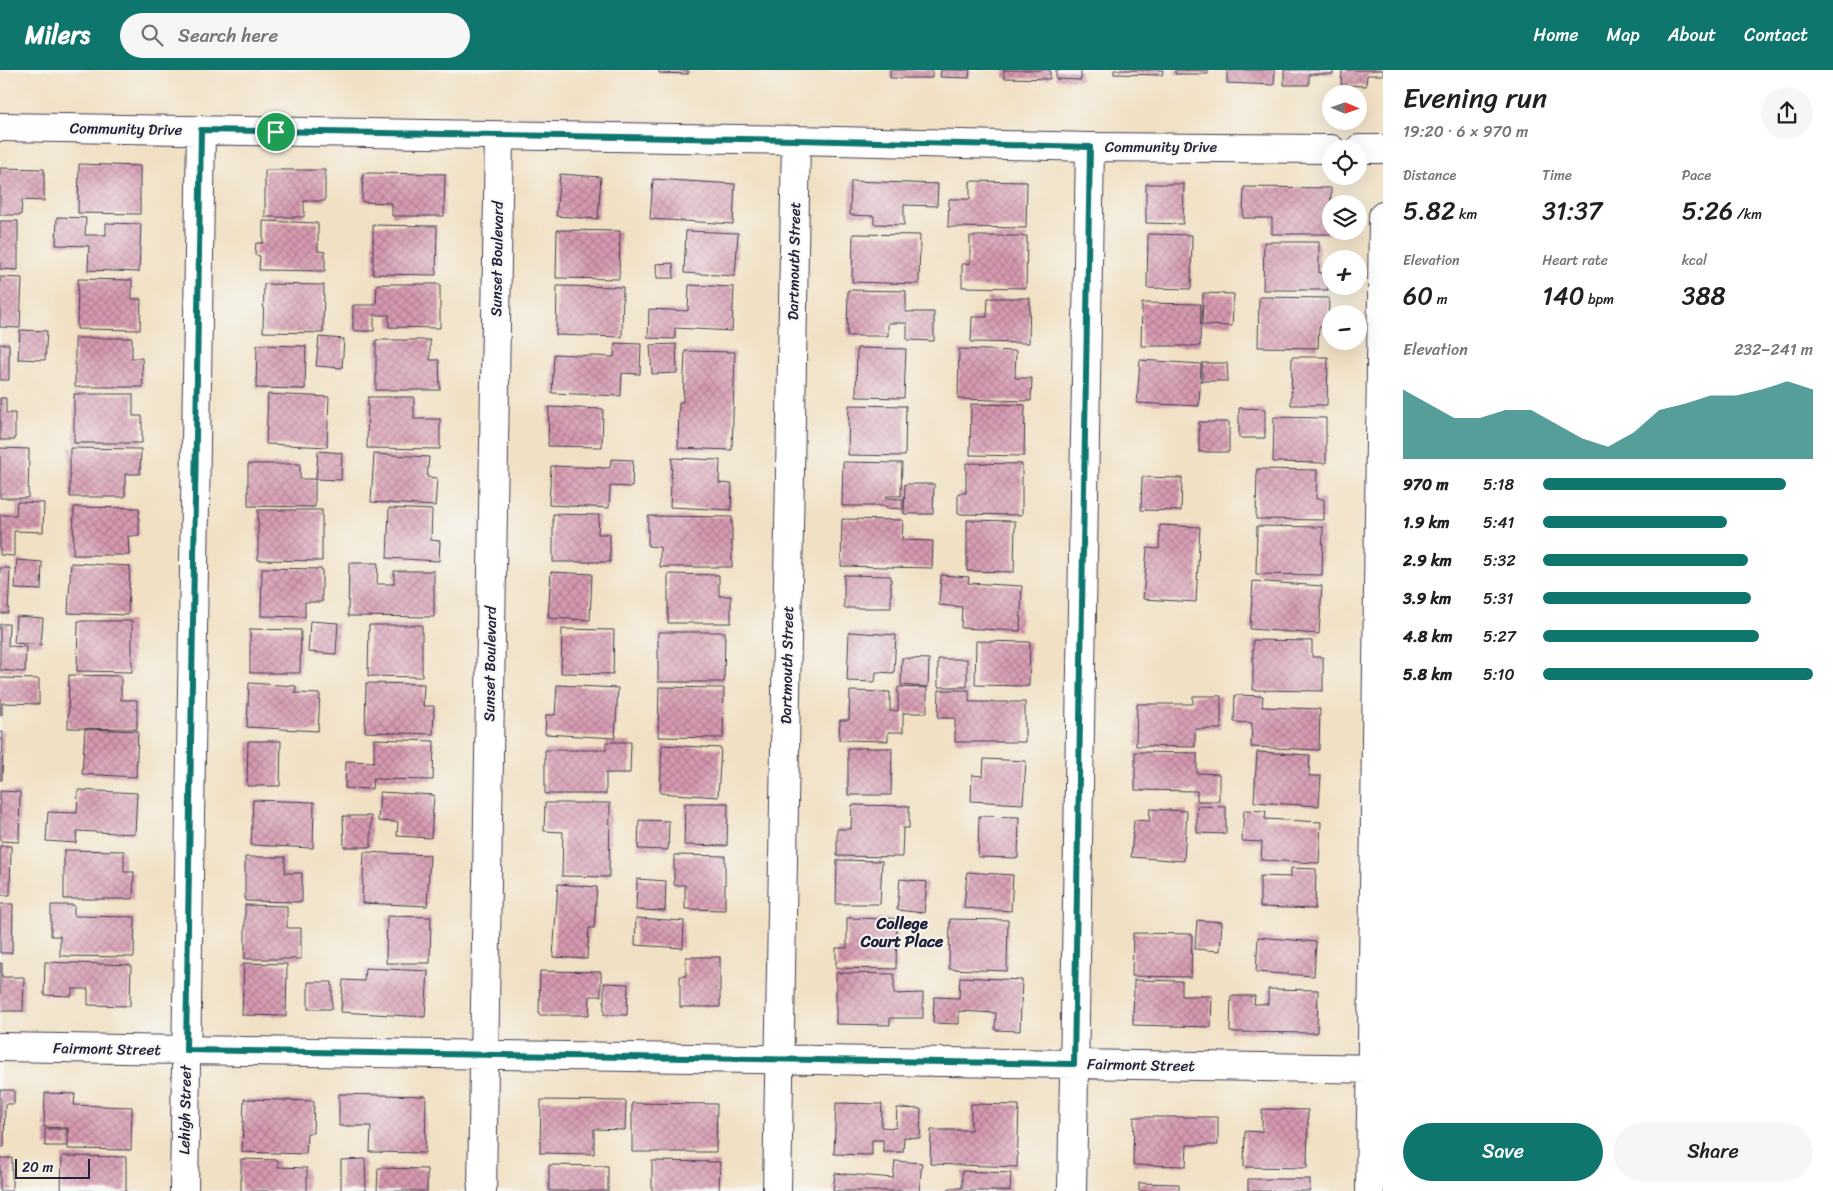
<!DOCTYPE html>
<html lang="en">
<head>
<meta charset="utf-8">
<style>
	body { margin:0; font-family:Sriracha,sans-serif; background:#f6f6f6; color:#202124; height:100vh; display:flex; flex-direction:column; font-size:19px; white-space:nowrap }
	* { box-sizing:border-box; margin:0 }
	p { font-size:16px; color:#757577 }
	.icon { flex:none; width:28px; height:28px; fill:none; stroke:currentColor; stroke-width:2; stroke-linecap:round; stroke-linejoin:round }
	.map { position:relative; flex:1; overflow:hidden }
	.sheet { display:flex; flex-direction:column; background:#fff; width:450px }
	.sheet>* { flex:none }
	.needle { width:32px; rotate:92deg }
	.fabs { position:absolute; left:1322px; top:15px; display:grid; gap:10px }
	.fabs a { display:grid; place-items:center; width:45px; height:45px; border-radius:50%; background:#fff; box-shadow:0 5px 20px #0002; font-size:25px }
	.scale { position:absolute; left:15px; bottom:12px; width:75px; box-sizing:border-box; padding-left:5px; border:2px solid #22223b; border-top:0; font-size:14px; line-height:18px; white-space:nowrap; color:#22223b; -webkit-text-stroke:4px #f6f6f2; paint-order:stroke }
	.pin { position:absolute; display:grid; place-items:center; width:42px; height:42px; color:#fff; margin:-21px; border:2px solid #fff; border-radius:50%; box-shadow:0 1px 5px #0007 }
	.round { display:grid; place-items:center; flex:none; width:52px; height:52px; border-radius:26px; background:#f6f6f6 }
	.headline { display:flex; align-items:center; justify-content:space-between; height:85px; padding:0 20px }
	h1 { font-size:28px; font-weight:600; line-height:38px }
	.stats { display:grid; grid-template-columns:repeat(3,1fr); gap:8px; height:85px; padding:5px 20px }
	.stats div { display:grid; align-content:center }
	.stats b { font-size:25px; font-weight:600 }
	.stats small { font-size:14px; font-weight:400 }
	.stats p { font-size:14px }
	.chart { height:140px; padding:10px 20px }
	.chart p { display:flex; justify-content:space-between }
	.chart svg { width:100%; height:90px; margin-top:5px; fill:#0f766e; opacity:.7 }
	.button { display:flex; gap:10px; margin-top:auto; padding:10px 20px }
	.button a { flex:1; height:58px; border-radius:30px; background:#0f766e; color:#fff; font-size:20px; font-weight:600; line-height:58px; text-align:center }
	.button a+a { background:#f6f6f6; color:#202124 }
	ul { padding:0 20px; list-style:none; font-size:16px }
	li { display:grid; grid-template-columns:80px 60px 1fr; align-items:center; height:38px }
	li i { height:12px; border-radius:6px; background:#0f766e }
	header { display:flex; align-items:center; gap:30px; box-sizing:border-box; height:70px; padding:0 25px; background:#0f766e; color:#fff }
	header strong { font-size:24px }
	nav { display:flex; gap:28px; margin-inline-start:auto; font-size:18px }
	.search { width:350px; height:45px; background:#f6f6f6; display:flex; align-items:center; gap:12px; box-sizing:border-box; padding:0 18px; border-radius:28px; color:#757577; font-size:19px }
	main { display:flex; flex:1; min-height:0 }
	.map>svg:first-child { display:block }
	.building { fill:url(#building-cross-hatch) }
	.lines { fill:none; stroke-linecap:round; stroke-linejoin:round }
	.minor-casing { stroke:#413e4f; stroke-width:30 }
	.minor { stroke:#fff; stroke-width:28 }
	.route-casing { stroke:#fff; stroke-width:10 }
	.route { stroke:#0f766e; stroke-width:6 }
	.labels { text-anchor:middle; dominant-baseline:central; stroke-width:4; stroke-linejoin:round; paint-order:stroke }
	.street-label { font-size:15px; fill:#22223b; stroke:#f6f6f2 }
	.neighbourhood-label { font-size:16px; font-weight:bold; fill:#22223b; stroke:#f6f6f2 }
</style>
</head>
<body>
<header>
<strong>Milers</strong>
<div class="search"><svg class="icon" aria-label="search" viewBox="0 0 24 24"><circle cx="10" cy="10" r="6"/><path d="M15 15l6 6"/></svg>Search here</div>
<nav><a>Home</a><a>Map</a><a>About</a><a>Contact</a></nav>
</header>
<main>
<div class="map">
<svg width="1383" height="1121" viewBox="0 0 1383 1121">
	<defs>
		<pattern id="building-cross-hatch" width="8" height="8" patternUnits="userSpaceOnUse" patternTransform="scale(1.25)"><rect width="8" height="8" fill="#d79ab0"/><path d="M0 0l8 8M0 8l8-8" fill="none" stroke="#ae7d90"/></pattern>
	</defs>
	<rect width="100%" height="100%" fill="#f6f6f2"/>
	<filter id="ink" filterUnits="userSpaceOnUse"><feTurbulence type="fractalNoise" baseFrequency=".02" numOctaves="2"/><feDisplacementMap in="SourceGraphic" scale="10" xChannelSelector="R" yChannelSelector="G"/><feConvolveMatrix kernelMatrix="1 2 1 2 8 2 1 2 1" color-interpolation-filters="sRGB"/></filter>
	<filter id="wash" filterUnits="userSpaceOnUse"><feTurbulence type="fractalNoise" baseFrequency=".0096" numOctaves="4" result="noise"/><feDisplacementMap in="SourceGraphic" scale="20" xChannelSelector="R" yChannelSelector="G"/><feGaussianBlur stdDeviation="1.12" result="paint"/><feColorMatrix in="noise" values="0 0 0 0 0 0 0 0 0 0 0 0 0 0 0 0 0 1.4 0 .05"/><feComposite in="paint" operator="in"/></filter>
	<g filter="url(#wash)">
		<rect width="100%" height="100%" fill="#f1e0c3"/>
		<g id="blocks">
			<!-- building -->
			<path class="building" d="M659 0H688V4L659 3Z
				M890 0H932V8H890Z
				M941 0H970L969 8 940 7Z
				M1004 0H1050V9L1004 8Z
				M1056 0H1081V10L1056 9Z
				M1114 0H1163L1162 5 1114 4Z
				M1175 0H1208V4H1175Z
				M1227 0H1275L1274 15 1227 13Z
				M1284 0H1333V4H1309V15H1284Z
				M1342 0H1383V5H1367L1366 16 1341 15Z
				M79 94 140 96V144L78 143Z
				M0 98 44 99V131L22 130 21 145H0Z
				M265 100H325V131H304V147H265Z
				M363 103 445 104 444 146H392V133L362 132Z
				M560 104 601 107 598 149 556 146Z
				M653 109 735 114 733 154 650 149Z
				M851 111 938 114 937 136 904 135V155L874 154V146L850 145Z
				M970 111 1027 112 1026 158 948 157 949 129H970Z
				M1146 114H1184L1183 154 1146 153Z
				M1244 117 1331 118V164H1272V148H1243Z
				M57 147 86 148 85 165H106V153L141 154 139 202 88 200 89 176 56 175Z
				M0 151H18V200L0 199Z
				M263 151 318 153V181L325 182V201L259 200 260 186 255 185 256 173H263Z
				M373 155 437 156 436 205 373 204Z
				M557 160 620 161 619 209 556 208Z
				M686 161 738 163 735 206 684 203Z
				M853 164 920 165 919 214 852 212Z
				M1148 164 1192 165 1191 219 1147 218Z
				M970 166H1027L1026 218 962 217V194H970Z
				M1264 172H1319V203H1328V220H1263Z
				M673 193 674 208H657L656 194Z
				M0 207 22 208 20 258 0 257Z
				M78 209 132 210V229H141L140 260 77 259Z
				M264 214 324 215 323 263 263 262Z
				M377 214H440V258L389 257V245H374V261H353V235H376Z
				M689 215 734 217 732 261 675 258V269L648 268 649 239 688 241Z
				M557 216 623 217 622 267 556 265Z
				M848 220 906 221V242H934V271L907 270V253H888V266H847Z
				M1203 223 1234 224 1232 256 1202 255Z
				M1259 227 1329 228 1328 257H1319L1318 278 1258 277Z
				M988 228H1030L1029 273 971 272 972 247H987Z
				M1142 233 1201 234 1200 276H1141Z
				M20 260 47 261 45 290 18 289Z
				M319 267 344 269 342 298 316 296Z
				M75 268H132V288H142L143 317H75Z
				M376 270H430V290H439L440 320H376Z
				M615 273 641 274 640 304 622 303 621 326 552 323 554 284 614 287Z
				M0 274H9V310H0Z
				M676 274 677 303 652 304 650 275Z
				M257 275 306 276 305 319 256 318Z
				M857 278 906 279 904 328 856 327Z
				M959 279 1016 281 1015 308H1032L1031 331 958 329Z
				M685 281 735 282 732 380 678 378 679 332H683Z
				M1292 287H1328L1327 335H1291Z
				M1140 290 1201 294 1199 336 1137 333Z
				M1202 293H1227L1228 311H1202Z
				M74 324H133V346H142V373H74Z
				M268 324 329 327 327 377 266 374Z
				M368 327H414V349H440V379L367 378Z
				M0 328H6V343H15V370H0Z
				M971 334 1025 335 1024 386 970 385Z
				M849 335 906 336 905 386 848 385Z
				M549 337 603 339 602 377 548 376Z
				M1239 338 1265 339V368H1239Z
				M1274 347 1326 348V393L1273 392Z
				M1199 352H1229V382H1199Z
				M0 378 29 379 28 428H0Z
				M70 378 141 379 140 404H125V427H70Z
				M318 381 342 383 341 410 316 409Z
				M374 384 429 387 427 407 437 408 435 436 371 432Z
				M672 388 720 390 719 413 732 414 731 440 670 437Z
				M611 389 633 390 632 417 610 416 609 438 549 435 551 396 610 398Z
				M843 392 902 393 901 426H886V428L903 429V439L886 438V436H842Z
				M966 393 1022 394V445L958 444V423H966Z
				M248 394H300V409H315V437L248 436Z
				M1257 399 1317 400 1316 429H1324V450L1256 449Z
				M1142 407 1182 408 1181 441 1141 440Z
				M905 414H934L933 444H904Z
				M17 432 44 433 43 462 14 461V486L0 485V445H16Z
				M74 437 139 438V466H128L129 485H73Z
				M389 438 432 440 431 470 440 471 439 491 387 488Z
				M258 440H322V491L258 490Z
				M553 444 599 445 598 464H610V492H553Z
				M648 446 732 447V497H660V477L648 476Z
				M842 449 903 450 902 470 933 471 932 498 841 496Z
				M967 450 1015 451 1014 502 967 501Z
				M1160 455 1200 457 1196 532 1143 529 1147 478 1159 479Z
				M1257 456 1323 457 1322 505 1256 504Z
				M17 490 42 492 41 520 15 519Z
				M71 493 130 496 128 545 68 543Z
				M349 493H378L377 514H394V501H434V547L348 546Z
				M0 498H10L8 543H0Z
				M262 498 322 499V532H305V547L261 546Z
				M551 502 592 504 590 550 548 548Z
				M668 504 719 505V526H731V553H668Z
				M844 505 891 506V538H844Z
				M941 505 969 507 968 513 1022 516 1020 561 961 558 962 537 939 535Z
				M1253 511 1322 516 1319 564 1250 559Z
				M16 546 43 548 41 575 14 573Z
				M78 551H132V602L77 601Z
				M310 551 338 553 336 584 308 582Z
				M0 554H9L8 576 26 577 25 602 0 600Z
				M369 555H422V607L368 606Z
				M250 559 301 560 300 603H250Z
				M562 559 614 560 613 604 561 603Z
				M658 562H725L724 612H658Z
				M849 562 896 565 894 603 876 602 875 612 847 611Z
				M1253 570 1312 571V587H1323V621L1253 620Z
				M976 571 1030 572 1029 616 975 615Z
				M902 588 929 589 928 617 901 615Z
				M938 589H967V617H938Z
				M69 605 121 606V630H137V659L68 658Z
				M0 608 39 609V634L2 633V645H0Z
				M249 613 296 616 295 623 320 624 318 661 247 657Z
				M366 613 424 614 423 636H434L433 664 365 662Z
				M557 615 618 618 615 668 545 664 546 645H555Z
				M659 617 724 618 723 668 658 667Z
				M898 617 927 618V643H903V662H888V671L839 670 840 650H849L850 621 890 622V641H898Z
				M939 620H969V632H1025V672H955V648H938Z
				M1235 625 1263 626 1262 637 1320 639 1319 680 1251 677 1252 653 1234 652Z
				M1193 626H1221V659H1195V677L1136 676 1137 634H1193Z
				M85 659 138 661 136 707 82 704Z
				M0 662H3L2 710H0Z
				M374 669 434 671 433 710 373 709 372 719 345 718 346 691 374 692Z
				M248 671H281L280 716H247Z
				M606 672H631L630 703H606V724H545V680H606Z
				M662 675 721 678 718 727 660 723Z
				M848 678H892L891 725H848Z
				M1135 682 1197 683V703L1219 704V731H1197V721L1135 720Z
				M1257 682 1310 685 1309 706H1321L1319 736 1254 732Z
				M984 689 1026 691 1023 734 971 731 972 705 983 706Z
				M78 720 137 723 135 764 77 761 76 773 46 771 48 742 77 743Z
				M0 721 20 722 19 772 0 771Z
				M380 722 434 725 431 768 397 766 398 752 378 751Z
				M253 730 314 732 313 778 251 775Z
				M545 733H610L609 807 562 806 563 762 544 761Z
				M685 733H728L727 776 684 775Z
				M852 735 909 736V758H903L902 787 837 786V759H851Z
				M1197 736 1226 737V764L1197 763Z
				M1150 739 1187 741 1184 791 1131 787 1134 750 1149 751Z
				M1244 740 1266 741 1265 749 1321 752 1319 793 1261 790 1262 772 1242 771Z
				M343 746H371V777H344Z
				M979 746 1019 747 1018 788 978 787Z
				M639 750 669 751 668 780 638 779Z
				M0 776H11L10 825H0Z
				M64 780 124 781V802H134L133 829H64Z
				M364 782 430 785 427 836 362 833Z
				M674 785 725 786V840L685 839V815H674Z
				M245 787H285V803H302V832L245 831Z
				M837 790 882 791 880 834H836Z
				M1291 798 1316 799 1315 839 1260 837V806L1291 807Z
				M967 802 1013 805 1011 841 964 838Z
				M637 809 666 811 665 841 636 840Z
				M900 809 927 812 924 843 897 840Z
				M558 814 597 817 594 858H589L587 889 553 887Z
				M0 834H13L12 883H0Z
				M51 835H74V846L135 847 134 887 60 886V866H51Z
				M245 835 287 836V858H301V889H245Z
				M387 846 431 847 430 893H386Z
				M636 848 684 851 683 878 635 875Z
				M847 848 897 849 896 899 836 898V878H847Z
				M950 849 1008 850 1007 901 949 899Z
				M1197 850 1222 852 1220 881 1195 879Z
				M1133 863 1192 864 1191 907 1132 906Z
				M1258 867 1316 872 1314 906 1256 902Z
				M686 887H720V937H680V906H686Z
				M45 892 131 895 130 936 88 935V919H72V926L44 925Z
				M0 893H2V907H24L23 941H0Z
				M244 893 287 894 286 946 242 945Z
				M365 898 428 901 425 947 341 942 343 910 364 911Z
				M540 901 601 902V926H590L589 945H539Z
				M836 903 894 904V924L923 923V948H890V955L836 954Z
				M960 907 1022 910 1020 961 995 960 996 943 959 941V954L933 953 934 927 959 928Z
				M1134 910 1182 911V926H1212L1211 957 1133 955Z
				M308 912H332V939H308Z
				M604 913 628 914 627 945H604Z
				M1268 919 1318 920 1317 963 1230 962 1231 926H1255L1254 934H1268Z
				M0 1020H14V1034H5L4 1077H0Z
				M45 1023 75 1024 74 1035 132 1037 131 1080 68 1079V1058L44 1057Z
				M339 1024 426 1026 425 1083 370 1082 371 1056H339Z
				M244 1029 314 1031 313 1063H307L306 1084 242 1082Z
				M541 1030 626 1031 625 1060 594 1059V1084L540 1083Z
				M632 1033 717 1034 716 1082H632Z
				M836 1033 882 1034 881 1057 896 1058 897 1038 921 1039 920 1068 904 1067 903 1082H883V1070H872V1085L834 1084Z
				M971 1034 1019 1035 1017 1097 930 1094 931 1060H971Z
				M1262 1039 1308 1040 1307 1098 1244 1097 1245 1061 1262 1062Z
				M1134 1047H1218V1075H1187L1186 1096 1133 1095Z
				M45 1059H67V1076H45Z
				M62 1086 126 1087V1121H61Z
				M0 1088H12V1121H0Z
				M241 1089 278 1090V1097L307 1098V1121H241Z
				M365 1089 366 1121H341V1090Z
				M652 1091 720 1092 719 1121H652Z
				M895 1091 922 1093 919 1121H833L835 1103 893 1108Z
				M549 1095 608 1096V1121H549Z
				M378 1098 427 1099V1121H377Z
				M962 1101 1011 1103 1010 1121H949V1118H962Z
				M1248 1109H1310V1121H1248Z
				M1139 1113 1179 1114V1121H1139Z"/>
		</g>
	</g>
	<g filter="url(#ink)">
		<use href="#blocks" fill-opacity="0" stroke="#413e4f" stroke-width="1"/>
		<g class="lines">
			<defs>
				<path id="minor" d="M0 57 796 70 1090 77 1331 79
					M1359 79H1383
					M0 977 1383 999
					M184 1121 201 60
					M482 1121 499 66
					M777 1121 796 70
					M1072 1121 1090 77
					M1370 1121 1383 146"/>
			</defs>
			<!-- minor casing -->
			<use href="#minor" class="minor-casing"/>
			<!-- minor -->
			<use href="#minor" class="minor"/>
		</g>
	</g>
	<g class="lines" filter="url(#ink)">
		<defs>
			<path id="route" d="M201 60 796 70 1090 77 1074 994 186 980Z"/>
		</defs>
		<!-- route casing -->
		<use href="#route" class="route-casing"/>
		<!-- route -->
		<use href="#route" class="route"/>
	</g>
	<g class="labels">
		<!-- street labels -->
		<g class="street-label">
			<text transform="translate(126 59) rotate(1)">Community Drive</text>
			<text x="1161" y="77">Community Drive</text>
			<text transform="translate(497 189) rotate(-89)">Sunset Boulevard</text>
			<text transform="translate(794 191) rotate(-89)">Dartmouth Street</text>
			<text transform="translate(490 594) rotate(-89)">Sunset Boulevard</text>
			<text transform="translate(787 595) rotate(-89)">Dartmouth Street</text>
			<text transform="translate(107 979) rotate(1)">Fairmont Street</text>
			<text transform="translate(1141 995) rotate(1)">Fairmont Street</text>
			<text transform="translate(185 1040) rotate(-89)">Lehigh Street</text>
		</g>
		<!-- neighbourhood labels -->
		<g class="neighbourhood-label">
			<text x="902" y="853">College<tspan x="902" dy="18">Court Place</tspan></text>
		</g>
	</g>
</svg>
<div class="fabs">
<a><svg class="needle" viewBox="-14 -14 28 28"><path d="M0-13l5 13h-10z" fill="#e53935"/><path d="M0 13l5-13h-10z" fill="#757577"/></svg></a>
<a><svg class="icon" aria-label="locate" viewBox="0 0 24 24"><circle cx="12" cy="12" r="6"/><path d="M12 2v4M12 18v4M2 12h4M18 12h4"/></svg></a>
<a><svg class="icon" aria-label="layers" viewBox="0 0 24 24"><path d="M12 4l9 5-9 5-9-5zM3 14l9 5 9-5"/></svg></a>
<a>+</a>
<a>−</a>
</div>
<div class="scale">20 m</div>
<div class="pin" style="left:276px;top:62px;background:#1e9e55"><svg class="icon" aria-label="arrive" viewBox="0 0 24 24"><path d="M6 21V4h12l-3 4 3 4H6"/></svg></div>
</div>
<section class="sheet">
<div class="headline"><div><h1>Evening run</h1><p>19:20 · 6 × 970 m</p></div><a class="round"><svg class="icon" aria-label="share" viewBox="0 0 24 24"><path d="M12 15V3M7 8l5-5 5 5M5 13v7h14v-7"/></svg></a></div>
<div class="stats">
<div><p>Distance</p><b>5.82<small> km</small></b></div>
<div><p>Time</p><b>31:37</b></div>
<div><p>Pace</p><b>5:26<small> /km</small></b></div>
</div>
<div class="stats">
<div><p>Elevation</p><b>60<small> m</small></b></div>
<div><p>Heart rate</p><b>140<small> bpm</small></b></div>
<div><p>kcal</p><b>388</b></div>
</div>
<div class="chart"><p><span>Elevation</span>232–241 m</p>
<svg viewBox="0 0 160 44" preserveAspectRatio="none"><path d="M0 44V10L10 17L20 24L30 24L40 20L50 20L60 27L70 34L80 38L90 31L100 20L110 17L120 13L130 13L140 10L150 6L160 10V44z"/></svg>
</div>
<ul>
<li><b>970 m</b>5:18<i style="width:90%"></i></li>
<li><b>1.9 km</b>5:41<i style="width:68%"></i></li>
<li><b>2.9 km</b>5:32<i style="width:76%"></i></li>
<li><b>3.9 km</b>5:31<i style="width:77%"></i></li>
<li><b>4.8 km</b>5:27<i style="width:80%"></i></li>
<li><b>5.8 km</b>5:10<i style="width:100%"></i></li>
</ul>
<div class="button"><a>Save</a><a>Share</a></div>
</section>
</main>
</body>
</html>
